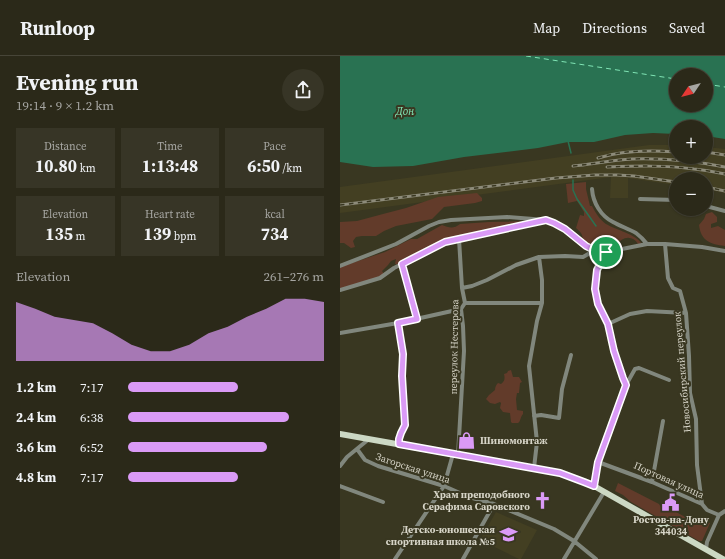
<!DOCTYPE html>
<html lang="en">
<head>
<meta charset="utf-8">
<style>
	body { margin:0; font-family:"Source Serif 4",serif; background:#373526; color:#f1f3f6; height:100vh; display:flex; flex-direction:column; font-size:15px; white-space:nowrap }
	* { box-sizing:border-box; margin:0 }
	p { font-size:13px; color:#a6a6a2 }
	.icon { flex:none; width:22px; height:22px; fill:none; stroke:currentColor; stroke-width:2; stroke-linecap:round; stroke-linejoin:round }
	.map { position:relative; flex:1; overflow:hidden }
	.panel { display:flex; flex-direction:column; background:#2b2919; width:340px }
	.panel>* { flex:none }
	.needle { width:26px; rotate:235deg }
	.buttons { position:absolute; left:329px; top:12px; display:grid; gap:8px }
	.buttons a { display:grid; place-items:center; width:44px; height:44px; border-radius:50%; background:#2b2919; box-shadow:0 1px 3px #0004,0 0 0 1px #474538; font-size:20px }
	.pin { position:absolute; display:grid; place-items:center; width:34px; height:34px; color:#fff; margin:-17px; border:2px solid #fff; border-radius:50%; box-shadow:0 1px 4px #0007 }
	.round { display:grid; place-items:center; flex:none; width:42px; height:42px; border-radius:21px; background:#373526 }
	.overview { display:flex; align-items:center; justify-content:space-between; height:68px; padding:0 16px }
	h1 { font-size:22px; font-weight:700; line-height:30px }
	.stats { display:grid; grid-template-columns:repeat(3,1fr); gap:6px; height:68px; padding:4px 16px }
	.stats div { display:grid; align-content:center; border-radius:0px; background:#373526; text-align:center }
	.stats b { font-size:17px; font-weight:700 }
	.stats small { font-size:11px; font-weight:400 }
	.stats p { font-size:11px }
	.chart { height:112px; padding:8px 16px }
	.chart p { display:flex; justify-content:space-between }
	.chart svg { width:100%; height:72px; margin-top:4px; fill:#da9af6; opacity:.7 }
	ul { padding:0 16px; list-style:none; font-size:13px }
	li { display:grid; grid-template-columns:64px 48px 1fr; align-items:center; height:30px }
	li i { height:10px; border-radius:5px; background:#da9af6 }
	header { display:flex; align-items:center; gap:24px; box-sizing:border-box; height:56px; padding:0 20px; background:#2b2919; border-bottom:1px solid #474538 }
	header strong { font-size:19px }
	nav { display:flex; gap:22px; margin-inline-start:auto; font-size:14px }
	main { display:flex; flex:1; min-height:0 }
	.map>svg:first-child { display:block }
	.built { fill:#433f22 }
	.green { fill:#623b2a }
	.water { fill:#297252; fill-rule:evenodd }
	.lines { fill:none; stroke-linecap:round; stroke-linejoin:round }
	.stream { stroke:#297252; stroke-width:1.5 }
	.ferry { stroke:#80e5b5; stroke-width:1; stroke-dasharray:5 4; stroke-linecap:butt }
	.minor { stroke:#81877d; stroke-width:4 }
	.primary { stroke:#ccd8c4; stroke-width:6 }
	.rail-casing { stroke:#8d8b7a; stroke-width:3 }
	.rail { stroke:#393721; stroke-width:1.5; stroke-dasharray:4.5; stroke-linecap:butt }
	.route-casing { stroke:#fff; stroke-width:8 }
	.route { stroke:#da9af6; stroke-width:5 }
	.labels { text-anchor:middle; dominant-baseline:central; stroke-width:4; stroke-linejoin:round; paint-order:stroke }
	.street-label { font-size:10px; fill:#d7d5c8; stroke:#393721 }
	.poi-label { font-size:10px; font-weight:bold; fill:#d7d5c8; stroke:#393721; text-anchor:end }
	.water-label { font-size:11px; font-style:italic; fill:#80e5b5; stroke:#393721 }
</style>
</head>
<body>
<header>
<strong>Runloop</strong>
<nav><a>Map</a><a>Directions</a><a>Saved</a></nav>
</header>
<main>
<section class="panel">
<div class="overview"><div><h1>Evening run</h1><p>19:14 · 9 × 1.2 km</p></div><a class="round"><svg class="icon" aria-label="share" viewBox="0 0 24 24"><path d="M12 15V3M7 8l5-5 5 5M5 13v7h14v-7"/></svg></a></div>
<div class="stats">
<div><p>Distance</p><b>10.80<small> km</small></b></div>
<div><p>Time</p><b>1:13:48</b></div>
<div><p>Pace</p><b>6:50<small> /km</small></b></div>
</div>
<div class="stats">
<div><p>Elevation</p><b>135<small> m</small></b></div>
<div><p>Heart rate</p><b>139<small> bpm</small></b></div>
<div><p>kcal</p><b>734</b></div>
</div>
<div class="chart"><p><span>Elevation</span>261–276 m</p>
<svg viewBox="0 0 160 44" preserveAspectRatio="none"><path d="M0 44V8L10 12L20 17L30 19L40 21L50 27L60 34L70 38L80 38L90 34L100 27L110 23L120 17L130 12L140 6L150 6L160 8V44z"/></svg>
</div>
<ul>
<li><b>1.2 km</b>7:17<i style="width:56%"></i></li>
<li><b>2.4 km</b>6:38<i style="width:82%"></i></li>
<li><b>3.6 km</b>6:52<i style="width:71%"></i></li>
<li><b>4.8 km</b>7:17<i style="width:56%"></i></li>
</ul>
</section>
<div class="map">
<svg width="385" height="503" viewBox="0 0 385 503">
	<rect width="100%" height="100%" fill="#393721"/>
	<!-- built -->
	<path class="built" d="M309 89H336V101H366V91L385 93V137L366 133V123H336V129L288 122V142H270L271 121 0 157V131Z
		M156 456 197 474 181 503H179L140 484Z"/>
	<!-- green -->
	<path class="green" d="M246 126V133L250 150H252C255 156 260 164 266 168 276 174 296 178 302 188H298C293 179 281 180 277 190V192C267 193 251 194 244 185 242 182 243 183 242 179 241 176 238 174 236 172L240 159 244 160V156L237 145 228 147 226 128Z
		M137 137 142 142V145L135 147 104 151 92 163 56 170 44 175 36 180H22L16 181 13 185 15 191 11 192 4 187H0V166L17 165 43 158 66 152 98 141Z
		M372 156 377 161V166L371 168V172L378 170 385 174V190C370 188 361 185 359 169L364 163 366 158Z
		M193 165 146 176 144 173 138 175V178L105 185 86 195 85 193 81 195 82 197 59 209 55 208 56 203 51 205 48 209 42 215 44 218 39 221 0 233V211L45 196 71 183H77L102 169C109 172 114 173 120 168L149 166Z
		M171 314 173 321H179L182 326 180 327 179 337H177L176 343 177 354 183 355V358C180 361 181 365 178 367H172L171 366 170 357 163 356 160 352 161 347 160 346 155 348 150 347 146 343 149 339 155 334C155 331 156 329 158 327L161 328C165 325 165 322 164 318L167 317 168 315Z
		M278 427 319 448 322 453 324 454 327 451 358 468 362 463 370 467 362 485H359L291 446 283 439 275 435Z"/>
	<!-- water -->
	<path class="water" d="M0 0H385V83L366 80V71H336V78L313 77 285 79 254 86H228L198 92 124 101 73 110 33 111 0 106ZM336 19H366V49H336Z"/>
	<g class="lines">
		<!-- stream -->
		<path class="stream" d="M228 85 231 97
			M233 124V134L237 143 256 170"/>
		<!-- ferry -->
		<path class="ferry" d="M186 0 336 23
			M366 28 385 31"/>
		<!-- minor -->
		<path class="minor" d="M252 133C253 147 261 160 273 166 280 170 289 173 296 177 300 180 304 184 307 188
			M300 143 336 144
			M366 150 385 155
			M325 188 328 222 333 232 340 235 346 257 349 300 350 337 356 363 357 409 362 448
			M62 208 77 263
			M0 210 56 188 89 170 99 166 111 164 167 161 206 164 214 167 225 173 246 189 254 194 266 196 277 194 307 188H325L362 191 385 195
			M122 232 132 230 147 224 176 209 199 201 225 200 243 201 250 197 254 194
			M0 234 40 222 54 212 105 186 201 165
			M125 247H202
			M58 267 63 298 62 319 65 369 61 377 59 383V388
			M268 268 290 258 307 255 346 257
			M0 277 58 267 121 253
			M286 329 295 313 299 312 329 324
			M194 360 201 359 219 362 222 333 231 299
			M17 393 25 404 38 410 104 430 129 441 154 448 214 473 234 485 256 503
			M118 399 124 295 123 270 121 253 125 247 122 232 119 183
			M258 406 312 426 362 448 367 454 379 459
			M0 410 7 401 29 383
			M194 412 197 386 189 310 197 265 202 247V224L199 201
			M312 426 323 365
			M0 430 43 446
			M254 430 258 406 286 329 283 323 274 295 268 268 258 248 255 233 257 214 266 196
			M379 459 385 455
			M366 493 367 486 379 459
			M55 503 104 430 113 398
			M123 503 154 448
			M224 503 264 436"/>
		<!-- primary -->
		<path class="primary" d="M0 378 220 417 244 426 254 430 383 503"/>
		<defs>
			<path id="rail" d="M366 96 385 99
				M258 102C283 94 310 94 336 96
				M233 110C253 108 272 104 292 103 323 102 354 105 385 111
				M267 111C295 110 325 109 354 113 364 114 375 116 385 118
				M366 131 385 135
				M0 149 216 122 255 119H277L294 120 336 126"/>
		</defs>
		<!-- rail casing -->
		<use href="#rail" class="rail-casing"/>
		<!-- rail -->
		<use href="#rail" class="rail"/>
	</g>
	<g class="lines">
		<defs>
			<path id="route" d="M206 164 214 167 225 173 246 190 254 194 266 196 257 214 255 233 258 248 268 268 274 295 283 322 286 329 258 406 254 430 244 426 220 417 59 388V383L61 377 65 369 62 320 63 298 58 267 77 263 62 208 105 186Z"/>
		</defs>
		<!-- route casing -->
		<use href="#route" class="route-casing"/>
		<!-- route -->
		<use href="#route" class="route"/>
	</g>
	<!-- icons -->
	<defs>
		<symbol id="shop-bare" viewBox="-9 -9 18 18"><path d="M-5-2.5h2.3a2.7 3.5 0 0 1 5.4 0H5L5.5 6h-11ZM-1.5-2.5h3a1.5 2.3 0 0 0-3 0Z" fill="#da9af6" stroke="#393721" stroke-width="2.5" paint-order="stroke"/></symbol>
		<symbol id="church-bare" viewBox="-9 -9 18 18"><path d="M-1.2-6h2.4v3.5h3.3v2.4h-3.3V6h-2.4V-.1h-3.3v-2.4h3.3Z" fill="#da9af6" stroke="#393721" stroke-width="2.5" paint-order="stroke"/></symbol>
		<symbol id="civic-bare" viewBox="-9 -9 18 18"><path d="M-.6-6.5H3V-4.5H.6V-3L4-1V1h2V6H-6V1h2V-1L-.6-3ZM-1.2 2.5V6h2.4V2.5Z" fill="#da9af6" stroke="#393721" stroke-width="2.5" paint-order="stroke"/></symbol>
		<symbol id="school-bare" viewBox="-9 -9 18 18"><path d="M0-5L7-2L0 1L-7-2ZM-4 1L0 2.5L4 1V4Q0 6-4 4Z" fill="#da9af6" stroke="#393721" stroke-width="2.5" paint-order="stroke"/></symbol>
	</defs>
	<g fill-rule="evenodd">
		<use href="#shop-bare" x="114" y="372" width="25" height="25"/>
		<use href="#church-bare" x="190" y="432" width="25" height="25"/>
		<use href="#civic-bare" x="318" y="434" width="25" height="25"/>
		<use href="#school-bare" x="156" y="466" width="25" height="25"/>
	</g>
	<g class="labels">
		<!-- street labels -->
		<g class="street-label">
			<text transform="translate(114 291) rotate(-89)">переулок Нестерова</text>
			<text transform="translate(342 316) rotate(-95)">Новосибирский переулок</text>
			<text transform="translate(73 412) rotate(18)">Загорская улица</text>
			<text transform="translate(329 424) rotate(24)">Портовая улица</text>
		</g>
		<!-- poi labels -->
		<g class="poi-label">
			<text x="140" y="384" text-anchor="start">Шиномонтаж</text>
			<text x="190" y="438">Храм преподобного<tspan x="190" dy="12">Серафима Саровского</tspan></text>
			<text x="331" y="463" text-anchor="middle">Ростов-на-Дону<tspan x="331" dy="12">344034</tspan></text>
			<text x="155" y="473">Детско-юношеская<tspan x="155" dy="12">спортивная школа №5</tspan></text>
		</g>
		<!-- water labels -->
		<g class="water-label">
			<text x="65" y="55">Дон</text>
		</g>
	</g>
</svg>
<div class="buttons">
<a><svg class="needle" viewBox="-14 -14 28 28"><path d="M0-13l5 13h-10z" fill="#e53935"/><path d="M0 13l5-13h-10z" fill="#a6a6a2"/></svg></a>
<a>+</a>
<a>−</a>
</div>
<div class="pin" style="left:266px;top:196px;background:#1e9e55"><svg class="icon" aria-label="arrive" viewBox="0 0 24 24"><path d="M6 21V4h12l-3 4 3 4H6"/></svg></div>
</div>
</main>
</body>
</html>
